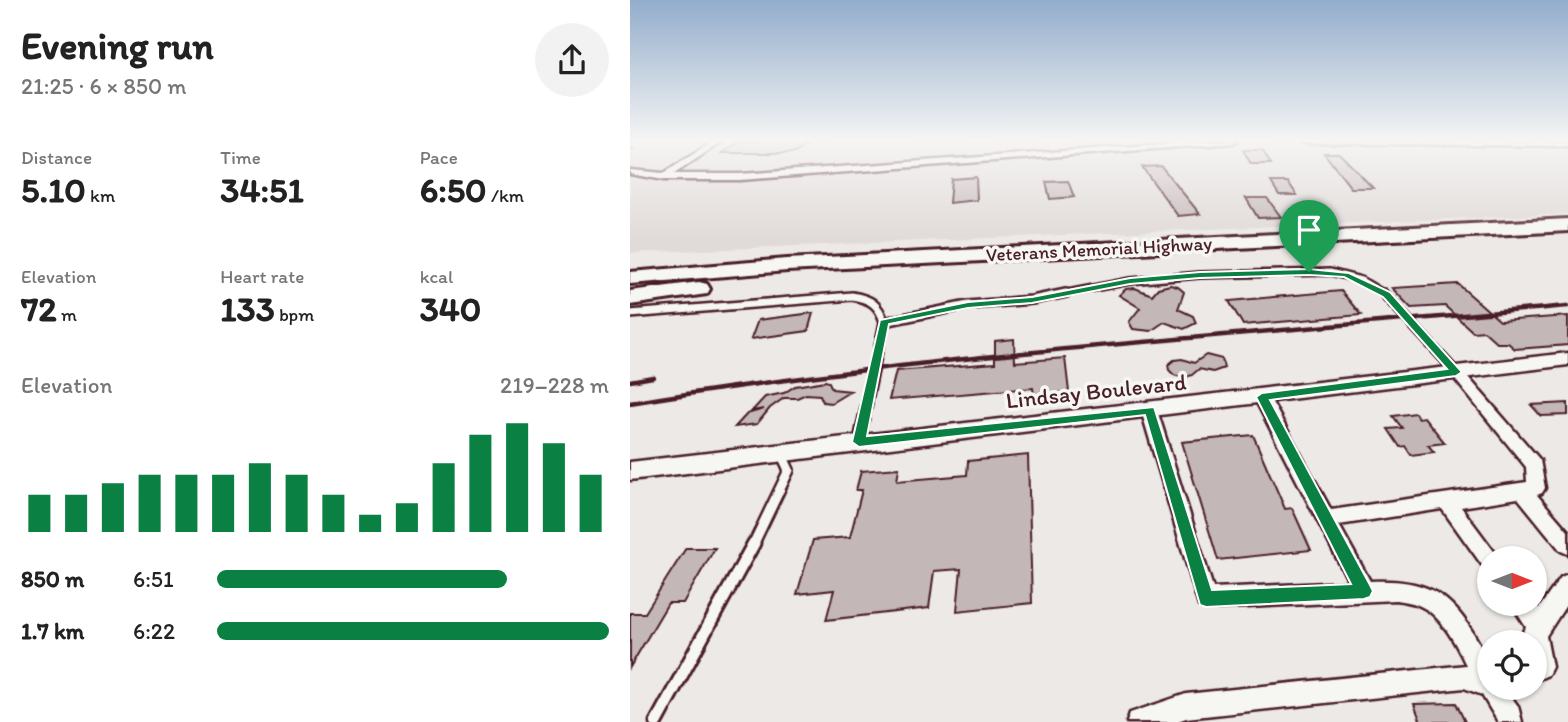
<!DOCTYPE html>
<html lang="en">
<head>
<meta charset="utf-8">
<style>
	body { margin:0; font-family:Itim,sans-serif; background:#f2f2f2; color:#222; height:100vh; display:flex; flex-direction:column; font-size:26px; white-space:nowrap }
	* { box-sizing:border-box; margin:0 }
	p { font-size:23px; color:#767676 }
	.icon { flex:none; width:38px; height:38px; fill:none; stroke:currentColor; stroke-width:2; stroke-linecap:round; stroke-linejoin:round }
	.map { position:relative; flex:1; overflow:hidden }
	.panel { display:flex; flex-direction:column; background:#fff; width:630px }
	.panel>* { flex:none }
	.needle { width:46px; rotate:90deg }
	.tools { position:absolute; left:847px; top:546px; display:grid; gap:14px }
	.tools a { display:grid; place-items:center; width:70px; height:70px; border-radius:50%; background:#fff; box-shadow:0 2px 5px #0004; font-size:35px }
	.pin { position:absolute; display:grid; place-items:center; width:60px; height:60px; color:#fff; margin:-72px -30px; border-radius:50% 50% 50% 0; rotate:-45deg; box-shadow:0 0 7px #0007 }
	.pin .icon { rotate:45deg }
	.round { display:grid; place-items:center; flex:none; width:74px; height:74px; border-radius:37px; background:#f2f2f2 }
	.head { display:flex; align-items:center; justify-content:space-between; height:119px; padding:0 21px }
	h1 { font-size:38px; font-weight:700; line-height:52px }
	.stats { display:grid; grid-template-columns:repeat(3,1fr); gap:10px; height:119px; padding:7px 21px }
	.stats div { display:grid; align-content:center }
	.stats b { font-size:35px; font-weight:700 }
	.stats small { font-size:19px; font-weight:400 }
	.stats p { font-size:19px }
	.chart { height:196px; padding:14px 21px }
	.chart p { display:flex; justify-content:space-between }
	.chart svg { width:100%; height:126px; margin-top:7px; stroke:#0b8043; stroke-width:6 }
	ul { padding:0 21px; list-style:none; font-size:23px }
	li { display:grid; grid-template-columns:112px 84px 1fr; align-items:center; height:52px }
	li i { height:18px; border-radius:9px; background:#0b8043 }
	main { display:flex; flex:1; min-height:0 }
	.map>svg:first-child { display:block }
	.built { fill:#e0dad8 }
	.building { fill:#c4b7b7; stroke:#4a1f2b; stroke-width:2 }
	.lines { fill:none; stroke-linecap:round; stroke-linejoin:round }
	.service-far3-casing { stroke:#4a1f2b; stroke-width:10 }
	.service-far2-casing { stroke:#4a1f2b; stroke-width:12 }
	.service-far1-casing { stroke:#4a1f2b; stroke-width:14 }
	.service-casing { stroke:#4a1f2b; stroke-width:17 }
	.minor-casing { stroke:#4a1f2b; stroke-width:5 }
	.tertiary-casing { stroke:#4a1f2b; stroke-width:5 }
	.motorway-casing { stroke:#4a1f2b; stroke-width:6 }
	.path { stroke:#4a1f2b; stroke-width:2; stroke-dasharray:4.5 3.5; stroke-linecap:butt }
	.service-far3 { stroke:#f6f6f2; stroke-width:5 }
	.service-far2 { stroke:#f6f6f2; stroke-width:7 }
	.service-far1 { stroke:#f6f6f2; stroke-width:9 }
	.service { stroke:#f6f6f2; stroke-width:11 }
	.minor { fill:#f6f6f2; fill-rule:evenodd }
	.tertiary { fill:#f6f6f2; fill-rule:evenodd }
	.motorway { fill:#f6f6f2; fill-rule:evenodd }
	.rail { stroke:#4a1f2b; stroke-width:4.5 }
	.route { fill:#0b8043; stroke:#fff; stroke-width:2; fill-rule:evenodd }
	.labels { text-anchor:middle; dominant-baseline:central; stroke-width:7; stroke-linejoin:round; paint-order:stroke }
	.far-street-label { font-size:19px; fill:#4a1f2b; stroke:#f6f6f2 }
	.street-label { font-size:23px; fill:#4a1f2b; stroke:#f6f6f2 }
</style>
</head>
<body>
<main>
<section class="panel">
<div class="head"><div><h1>Evening run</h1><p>21:25 · 6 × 850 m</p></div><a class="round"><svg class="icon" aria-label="share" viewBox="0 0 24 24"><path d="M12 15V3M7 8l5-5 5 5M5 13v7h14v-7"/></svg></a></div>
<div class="stats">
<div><p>Distance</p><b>5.10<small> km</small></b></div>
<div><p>Time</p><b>34:51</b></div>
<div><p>Pace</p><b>6:50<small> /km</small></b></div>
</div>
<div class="stats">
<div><p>Elevation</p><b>72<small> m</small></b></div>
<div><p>Heart rate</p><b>133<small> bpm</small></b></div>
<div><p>kcal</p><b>340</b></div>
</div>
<div class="chart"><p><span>Elevation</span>219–228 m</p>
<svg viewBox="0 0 160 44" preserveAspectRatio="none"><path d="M5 44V31M15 44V31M25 44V27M35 44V24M45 44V24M55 44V24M65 44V20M75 44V24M85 44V31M95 44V38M105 44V34M115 44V20M125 44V10M135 44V6M145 44V13M155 44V24"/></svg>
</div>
<ul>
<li><b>850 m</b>6:51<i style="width:74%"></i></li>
<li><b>1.7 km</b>6:22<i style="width:100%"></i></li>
</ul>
</section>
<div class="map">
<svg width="938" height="722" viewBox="0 0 938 722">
	<rect width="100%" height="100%" fill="#ece9e6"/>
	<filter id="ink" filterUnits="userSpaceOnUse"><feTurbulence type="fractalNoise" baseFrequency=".0143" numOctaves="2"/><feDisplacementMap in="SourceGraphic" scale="14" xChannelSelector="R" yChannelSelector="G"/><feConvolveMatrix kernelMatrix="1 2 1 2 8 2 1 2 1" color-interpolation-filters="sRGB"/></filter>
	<g filter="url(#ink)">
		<!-- built -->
		<path class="built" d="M0 141H938V214L0 253Z"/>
		<!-- building -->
		<path class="building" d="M110 141H180L165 153H92Z
			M613 150H632L641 164H621Z
			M694 153H709L743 188H721Z
			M531 166 570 214 548 216 512 167Z
			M346 177 347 200 319 203 321 179Z
			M438 181 444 197 420 199 416 182Z
			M641 182H658L667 195H649Z
			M616 198H637L651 217 628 218Z
			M828 284 870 321 938 316V345L885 349 878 343H867L854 331 843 332 815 306 781 308 762 288Z
			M540 285 548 287 554 292 548 309 563 316 566 323 554 329 534 322 521 331 503 329 499 322 510 308 489 295 496 289 505 288 522 295 528 288Z
			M711 291 731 315 613 325 599 301Z
			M183 313 178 331 121 339 128 320Z
			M384 339 385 362 435 358 439 392 404 395 403 388 259 400 266 371 365 363V341Z
			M576 355 592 359 594 368 583 372 569 369 562 375 554 378 544 375 539 370 538 365 544 360 552 359 564 363Z
			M195 381 199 382 202 389 221 391 201 403 193 402 190 395 176 394 167 398H154L140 408 127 424 105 427 117 414 134 409 122 411 135 397 154 393 165 386Z
			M938 403V415L911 416 901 405Z
			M785 413 788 418 794 417 815 443 798 445 804 452 781 455 775 446 770 447 758 429 772 428 763 416Z
			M623 435 655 509 662 508 681 550 588 560 552 442Z
			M398 455 402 603 327 611 331 569 304 571 299 608 196 620 204 590 167 594 183 540 220 537 232 490H226L231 471 269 468 267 481 337 475 338 461Z
			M56 548H85L53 603H38L0 667V613H15Z
			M826 703 835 722H791L784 704Z"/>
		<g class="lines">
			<defs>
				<path id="service-far3" d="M427 295 500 281 570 275 700 272 731 280 756 295"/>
				<path id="service-far2" d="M753 293 825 371
					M0 314 222 296C240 299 249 304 254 322L237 405
					M254 322 338 305 402 300 436 293"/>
				<path id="service-far1" d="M229 441 237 403
					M123 545 159 470 151 453"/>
				<path id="service" d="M26 722 124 543"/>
				<path id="minor" d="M84 141H93L44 174H110L575 141H607L603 143 110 180H34L0 174V170L34 173Z
					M666 141 938 142V146L670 143Z
					M826 367 831 369 910 460 915 488 912 493 907 495 938 531V554L931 551 888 498 831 507 869 558H859V568L852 565 812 509 709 525 740 581C788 579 816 588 842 631 857 656 859 659 859 688H875L888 706 892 722H868L852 695 834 688 556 718 545 722H497L500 713 556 694 836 665C826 644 811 614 788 605 781 602 773 601 766 600L576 609 569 606 511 410 514 406H524L527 410 583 588 719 582 624 397 627 393H637L701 510 897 482 896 467 819 372Z
					M938 574V602L916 636 922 667 918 675 905 681V642H894L893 634 896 627 881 604 905 603 909 608 931 577Z"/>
				<path id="tertiary" d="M938 353V365L0 480V462Z"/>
				<path id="motorway" d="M938 219V231L157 271 0 284V272L157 259Z
					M69 282 77 284 80 289 77 294 0 305V291Z"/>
			</defs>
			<!-- service-far3 casing -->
			<use href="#service-far3" class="service-far3-casing"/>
			<!-- service-far2 casing -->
			<use href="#service-far2" class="service-far2-casing"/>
			<!-- service-far1 casing -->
			<use href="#service-far1" class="service-far1-casing"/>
			<!-- service casing -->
			<use href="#service" class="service-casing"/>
			<!-- minor casing -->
			<use href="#minor" class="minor-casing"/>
			<!-- tertiary casing -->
			<use href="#tertiary" class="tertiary-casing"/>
			<!-- motorway casing -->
			<use href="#motorway" class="motorway-casing"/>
			<!-- path -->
			<path class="path" d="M0 149 5 148"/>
			<!-- service-far3 -->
			<use href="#service-far3" class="service-far3"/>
			<!-- service-far2 -->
			<use href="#service-far2" class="service-far2"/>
			<!-- service-far1 -->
			<use href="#service-far1" class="service-far1"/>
			<!-- service -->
			<use href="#service" class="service"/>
			<!-- minor -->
			<use href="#minor" class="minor"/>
			<!-- tertiary -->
			<use href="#tertiary" class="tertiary"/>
			<!-- motorway -->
			<use href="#motorway" class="motorway"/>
			<!-- rail -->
			<path class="rail" d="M0 381 23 377
				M0 403C310 352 625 334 938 306"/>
		</g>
	</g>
	<!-- sky -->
	<linearGradient id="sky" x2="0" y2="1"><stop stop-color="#92adcc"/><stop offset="0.58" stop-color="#f6f5f4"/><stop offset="1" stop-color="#f6f5f4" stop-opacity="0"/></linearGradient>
	<rect width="938" height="242" fill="url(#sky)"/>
	<!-- route -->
	<path class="route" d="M679 269 719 273 760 292 832 372 826 376 640 400 740 585 743 591 740 597 734 599 576 607 570 605 515 415 229 447 222 442 250 320 338 302 402 297 500 278 570 272ZM679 275 714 277 753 297 817 369 632 393 626 397 721 584 582 590 524 407 237 436 259 324 338 308 402 303 500 284 570 278Z"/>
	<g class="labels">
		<!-- far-street labels -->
		<g class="far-street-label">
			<text transform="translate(469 249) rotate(-3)">Veterans Memorial Highway</text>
		</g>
		<!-- street labels -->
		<g class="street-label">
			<text transform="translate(466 391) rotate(-6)">Lindsay Boulevard</text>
		</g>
	</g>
</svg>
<div class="tools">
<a><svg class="needle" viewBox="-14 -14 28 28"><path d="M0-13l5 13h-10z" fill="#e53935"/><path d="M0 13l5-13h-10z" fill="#767676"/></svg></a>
<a><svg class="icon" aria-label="locate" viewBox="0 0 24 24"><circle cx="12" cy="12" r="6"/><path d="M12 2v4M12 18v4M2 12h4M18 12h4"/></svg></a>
</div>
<div class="pin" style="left:679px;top:272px;background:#1e9e55"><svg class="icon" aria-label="arrive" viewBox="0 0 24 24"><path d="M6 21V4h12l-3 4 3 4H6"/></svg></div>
</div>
</main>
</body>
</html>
